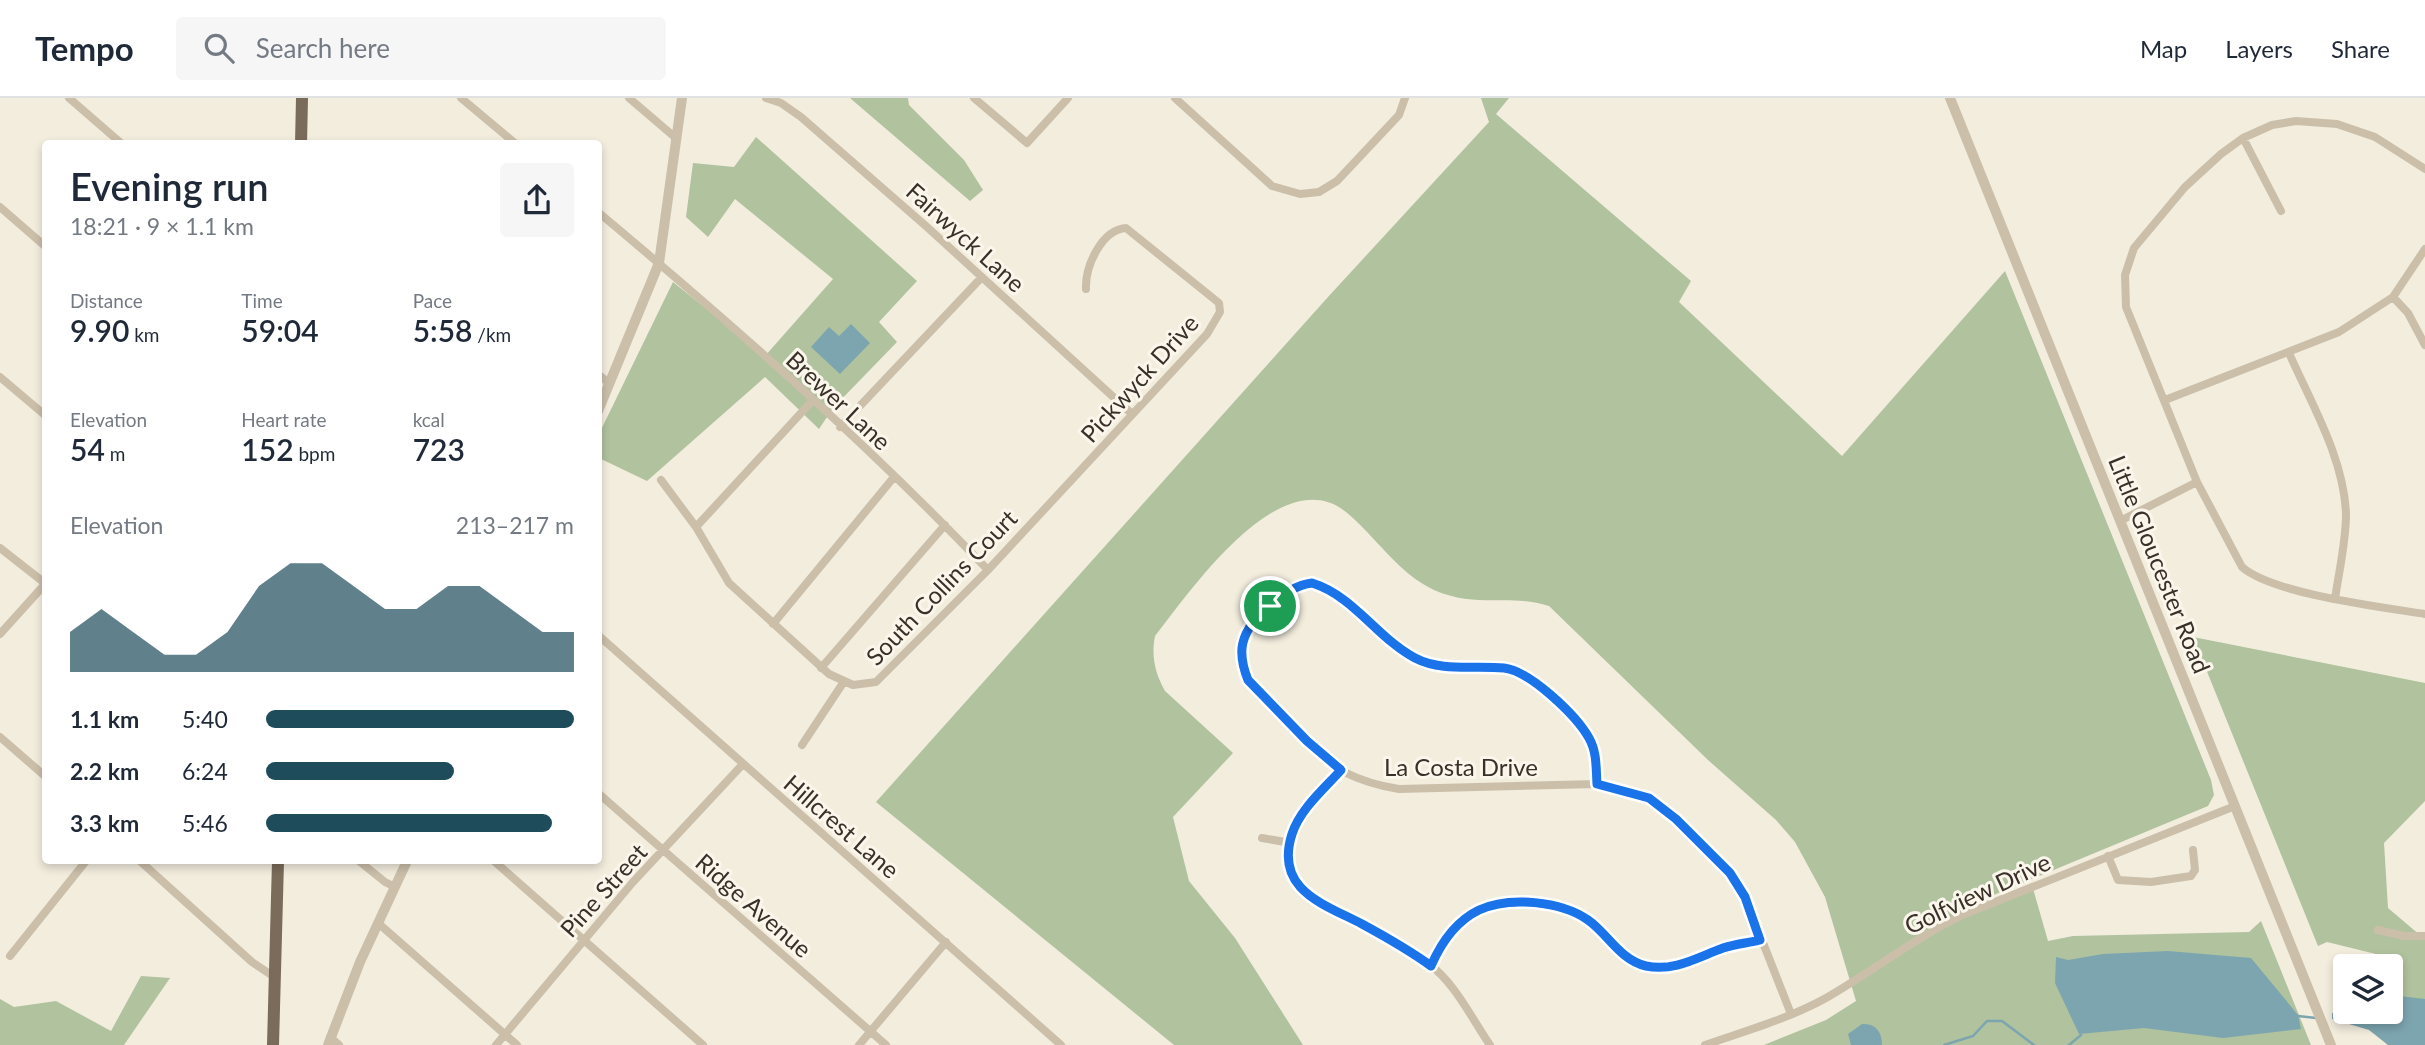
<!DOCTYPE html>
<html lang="en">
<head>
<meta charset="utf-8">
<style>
	body { margin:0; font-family:Lato,sans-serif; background:#f6f6f7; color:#1f2937; height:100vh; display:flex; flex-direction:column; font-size:26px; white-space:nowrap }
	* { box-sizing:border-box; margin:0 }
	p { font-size:23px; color:#747a83 }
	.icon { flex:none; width:38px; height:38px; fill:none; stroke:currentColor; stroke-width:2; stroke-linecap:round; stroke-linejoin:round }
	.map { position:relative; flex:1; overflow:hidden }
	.details { position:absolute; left:42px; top:42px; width:560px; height:724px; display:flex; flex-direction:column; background:#fff; border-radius:7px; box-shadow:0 4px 10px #0003 }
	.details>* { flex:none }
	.tools { position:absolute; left:2333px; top:856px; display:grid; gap:14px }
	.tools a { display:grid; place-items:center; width:70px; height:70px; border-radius:7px; background:#fff; box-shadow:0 4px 10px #0003; font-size:35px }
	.pin { position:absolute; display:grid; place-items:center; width:60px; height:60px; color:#fff; margin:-30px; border:4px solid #fff; border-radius:50%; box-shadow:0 2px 7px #0007 }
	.round { display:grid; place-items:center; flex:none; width:74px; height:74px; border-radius:7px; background:#f6f6f7 }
	.summary { display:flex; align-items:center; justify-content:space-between; height:119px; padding:0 28px }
	h1 { font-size:38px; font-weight:600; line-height:52px }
	.figures { display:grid; grid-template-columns:repeat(3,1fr); gap:10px; height:119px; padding:7px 28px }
	.figures div { display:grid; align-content:center }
	.figures b { font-size:30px; font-weight:600 }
	.figures small { font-size:19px; font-weight:400 }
	.figures p { font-size:19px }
	.chart { height:196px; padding:14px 28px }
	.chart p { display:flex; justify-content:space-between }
	.chart svg { width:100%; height:126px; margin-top:7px; fill:#1e4c5b; opacity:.7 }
	ul { padding:0 28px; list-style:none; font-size:23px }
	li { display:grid; grid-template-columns:112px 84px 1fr; align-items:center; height:52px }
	li i { height:18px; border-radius:9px; background:#1e4c5b }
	header { display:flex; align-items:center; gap:42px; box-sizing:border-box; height:98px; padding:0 35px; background:#fff; border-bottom:2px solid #e0e1e3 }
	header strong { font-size:33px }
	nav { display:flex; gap:38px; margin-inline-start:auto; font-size:24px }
	.search { width:490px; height:63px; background:#f6f6f7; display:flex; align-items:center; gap:18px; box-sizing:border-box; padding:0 24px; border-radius:7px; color:#747a83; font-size:26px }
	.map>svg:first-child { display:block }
	.green { fill:#b0c29e }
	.water { fill:#7da5b0 }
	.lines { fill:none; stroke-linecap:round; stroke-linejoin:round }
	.stream { stroke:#7da5b0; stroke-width:2.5 }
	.minor { stroke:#cbbfaa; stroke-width:8 }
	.tertiary { stroke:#cbbfaa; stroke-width:10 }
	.primary { stroke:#7a6b5a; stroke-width:12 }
	.route-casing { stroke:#fff; stroke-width:14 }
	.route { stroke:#1a73e8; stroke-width:9 }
	.labels { text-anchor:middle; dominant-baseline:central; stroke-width:6; stroke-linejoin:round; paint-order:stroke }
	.street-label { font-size:24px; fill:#393129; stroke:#faf6eb }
</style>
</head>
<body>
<header>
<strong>Tempo</strong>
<div class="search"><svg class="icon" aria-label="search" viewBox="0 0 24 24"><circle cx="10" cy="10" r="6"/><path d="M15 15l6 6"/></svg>Search here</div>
<nav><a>Map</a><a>Layers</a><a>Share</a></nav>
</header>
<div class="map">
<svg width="2425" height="947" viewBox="0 0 2425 947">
	<rect width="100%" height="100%" fill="#f3edde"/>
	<!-- green -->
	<path class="green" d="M850 0H908L909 7 964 62 983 92 970 103Z
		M1481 0H1509L1496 16 1691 183 1679 204 1842 358 2005 173 2211 682 2214 697 2208 708 1962 810 1965 816 2032 787 2048 843 2073 838 2249 834 2261 823 2311 947H1764L1826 922 1856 903 1825 799 1795 744 1776 722 1708 662 1549 508C1510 495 1477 511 1434 492 1398 475 1376 439 1346 414 1280 361 1189 495 1155 538 1151 558 1155 575 1165 593L1233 655 1173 719 1189 783 1235 840 1303 947H1174L876 704 1328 199 1489 24Z
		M756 39 917 183 879 224 897 244 833 310 819 331 765 279 647 383 599 360 598 338 673 184 765 258 833 181 735 101 708 139 686 119 693 65 734 69Z
		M2193 539 2425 585V703L2384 745 2388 810 2421 838 2425 835V911L2391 904 2390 868H2384V858L2327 844 2318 848Z
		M141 878 170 880 124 947H0V901L14 909 56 903 111 933Z"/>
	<!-- water -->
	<path class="water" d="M851 226 870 245 840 276 811 249 829 229 839 238Z
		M2168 853 2251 860 2298 917 2301 931 2223 940 2144 930 2079 936 2055 885 2056 859 2068 862 2103 856Z
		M2399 898 2425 901V947H2388L2369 932 2332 921V915L2345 911 2390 914 2391 901Z
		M1862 926C1876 925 1882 934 1882 947H1851L1848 936Z"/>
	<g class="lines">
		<!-- stream -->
		<path class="stream" d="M2298 918 2316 920
			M1944 947 1973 938 1987 923H2002L2034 947
			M2069 947 2081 937"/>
		<!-- minor -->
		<path class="minor" d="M69 0 122 46
			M461 0 516 46
			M629 0 677 41
			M766 0 781 5 801 19 927 129 1132 316
			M974 0 1027 45 1068 0
			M1175 0 1272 88 1300 96 1319 94 1337 83 1399 17 1405 0
			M2243 40 2281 113
			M2425 71 2375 39 2337 26 2296 23 2272 27 2243 40 2221 56 2185 89 2134 150 2125 177 2126 209 2197 384 2242 469C2273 496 2381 509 2425 516
			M0 109 46 149
			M598 114C733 227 867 345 988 472
			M2393 199 2408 215 2425 247
			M2289 255C2311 305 2344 360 2346 416 2346 444 2339 473 2335 501
			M598 276 610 286
			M0 279 46 318
			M2165 302 2339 234 2393 199 2425 151
			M840 329 982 179
			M661 382 696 429 729 485 829 576 853 587 876 584 988 472 1207 236 1220 214 1219 205 1126 130C1101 132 1085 169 1086 191
			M2120 423 2197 384
			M696 429 813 302
			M0 450 46 486
			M773 526 894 379
			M0 536 46 485
			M598 537 1061 947
			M821 570 945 427
			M0 639 46 679
			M802 647 843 585
			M1341 672C1218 803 1341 801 1429 866 1455 885 1472 921 1490 947
			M1597 686C1596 671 1597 654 1589 640 1577 618 1530 574 1505 570 1475 565 1439 576 1412 559 1385 542 1332 475 1299 486 1286 491 1272 506 1263 516 1247 532 1237 550 1245 573 1251 592 1324 663 1344 674 1362 683 1379 688 1399 691L1597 686 1649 700 1676 721 1730 775 1745 799 1791 916
			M598 695 886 947
			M1262 740 1291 745
			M2108 758 2118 782 2151 784 2191 778 2195 772 2193 752
			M140 763 252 864 276 880
			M359 763 385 784 395 789
			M494 763 703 947
			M378 825 517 947
			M2378 832 2404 838H2425
			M10 858 86 763
			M1431 868C1441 845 1456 823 1479 812 1509 798 1561 803 1588 822 1608 836 1620 862 1646 868 1674 874 1698 858 1723 850 1735 846 1748 844 1760 842
			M330 939 339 947
			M496 947 633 784 743 666
			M859 947 946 844
			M1705 947C1745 933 1788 921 1826 900 1873 873 1916 839 1965 816L2235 708"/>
		<!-- tertiary -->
		<path class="tertiary" d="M1950 0 2331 947
			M598 313 659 165 682 0
			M328 947 360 864 407 763"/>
		<!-- primary -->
		<path class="primary" d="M301 46 302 0
			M273 947 278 763"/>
	</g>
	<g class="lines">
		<defs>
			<path id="route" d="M1312 485C1354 498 1377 540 1415 560 1442 574 1474 567 1504 570 1530 573 1576 617 1589 640 1597 654 1596 670 1597 686L1649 700 1676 721 1730 775 1745 799 1760 842C1748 845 1735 846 1723 850 1698 859 1674 874 1646 868 1620 862 1608 836 1588 822 1561 803 1509 798 1479 812 1456 823 1441 845 1431 868 1409 852 1386 839 1362 826 1324 806 1274 792 1292 736 1300 711 1324 691 1341 672L1307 643 1248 582C1244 572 1241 561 1242 550 1245 522 1285 488 1312 485Z"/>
		</defs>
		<!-- route casing -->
		<use href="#route" class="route-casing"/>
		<!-- route -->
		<use href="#route" class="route"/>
	</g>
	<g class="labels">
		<!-- street labels -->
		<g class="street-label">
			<text transform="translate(966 139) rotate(42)">Fairwyck Lane</text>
			<text transform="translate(1139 280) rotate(-48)">Pickwyck Drive</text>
			<text transform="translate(839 302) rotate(43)">Brewer Lane</text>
			<text transform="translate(2160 466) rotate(68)">Little Gloucester Road</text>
			<text transform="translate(941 489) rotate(-46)">South Collins Court</text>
			<text x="1461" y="668">La Costa Drive</text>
			<text transform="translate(842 728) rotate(41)">Hillcrest Lane</text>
			<text transform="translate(603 792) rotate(-48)">Pine Street</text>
			<text transform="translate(1977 795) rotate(-25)">Golfview Drive</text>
			<text transform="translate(754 807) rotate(41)">Ridge Avenue</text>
		</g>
	</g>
</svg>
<div class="tools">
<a><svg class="icon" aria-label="layers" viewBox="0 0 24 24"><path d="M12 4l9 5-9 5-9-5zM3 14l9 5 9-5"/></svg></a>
</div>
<div class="pin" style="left:1270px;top:508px;background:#1e9e55"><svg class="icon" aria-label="arrive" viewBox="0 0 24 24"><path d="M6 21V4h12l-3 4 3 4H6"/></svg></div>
<section class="details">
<div class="summary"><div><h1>Evening run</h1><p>18:21 · 9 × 1.1 km</p></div><a class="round"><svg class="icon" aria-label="share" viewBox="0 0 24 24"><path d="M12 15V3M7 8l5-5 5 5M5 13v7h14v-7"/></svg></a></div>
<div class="figures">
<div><p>Distance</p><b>9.90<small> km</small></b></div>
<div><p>Time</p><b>59:04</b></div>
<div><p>Pace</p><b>5:58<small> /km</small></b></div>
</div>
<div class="figures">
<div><p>Elevation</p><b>54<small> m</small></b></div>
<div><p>Heart rate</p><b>152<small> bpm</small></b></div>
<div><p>kcal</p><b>723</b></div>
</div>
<div class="chart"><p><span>Elevation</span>213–217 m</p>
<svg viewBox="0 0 160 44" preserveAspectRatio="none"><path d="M0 44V30L10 22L20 30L30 38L40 38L50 30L60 14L70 6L80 6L90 14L100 22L110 22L120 14L130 14L140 22L150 30L160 30V44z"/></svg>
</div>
<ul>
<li><b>1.1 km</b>5:40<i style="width:100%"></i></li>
<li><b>2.2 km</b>6:24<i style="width:61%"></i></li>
<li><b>3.3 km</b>5:46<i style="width:93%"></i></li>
</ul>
</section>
</div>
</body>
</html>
